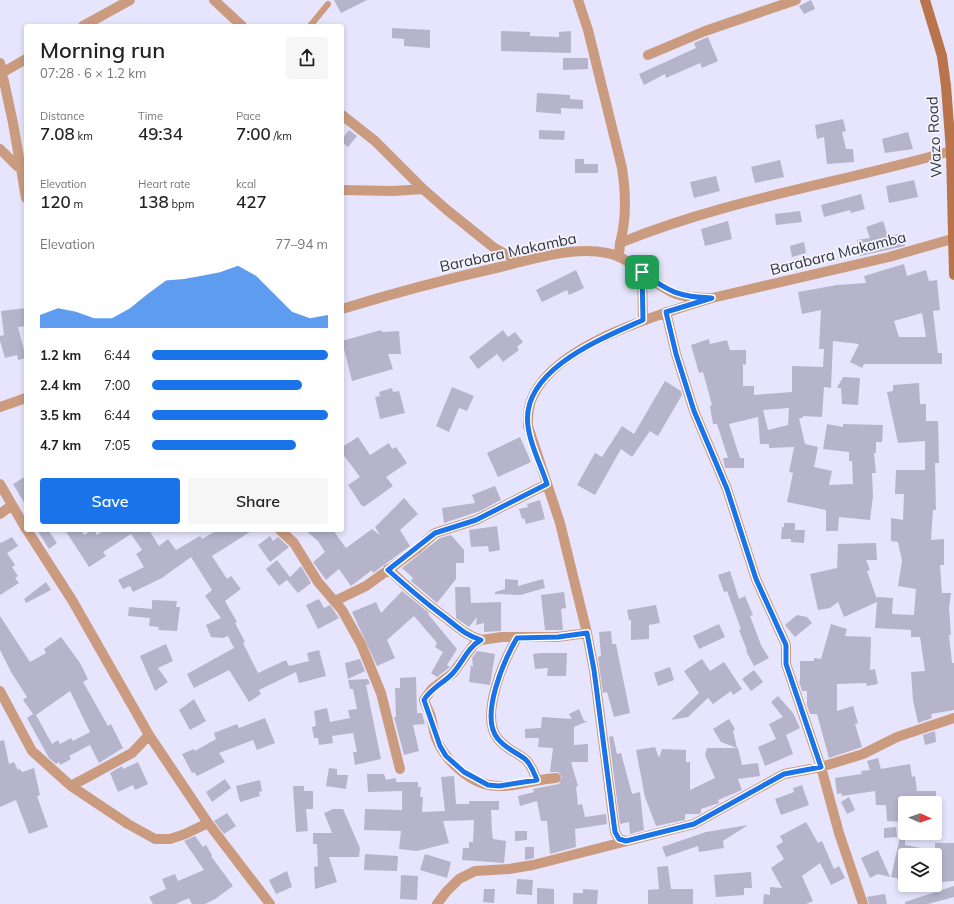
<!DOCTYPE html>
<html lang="en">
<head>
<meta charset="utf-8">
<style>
	body { margin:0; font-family:Mulish,sans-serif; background:#f6f6f6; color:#222; height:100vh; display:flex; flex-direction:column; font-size:15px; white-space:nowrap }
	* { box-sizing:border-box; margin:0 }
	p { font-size:13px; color:#767676 }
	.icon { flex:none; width:22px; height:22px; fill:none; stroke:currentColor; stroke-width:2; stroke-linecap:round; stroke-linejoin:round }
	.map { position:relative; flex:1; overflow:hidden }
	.side { position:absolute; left:24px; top:24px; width:320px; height:508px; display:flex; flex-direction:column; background:#fff; border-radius:4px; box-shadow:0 2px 6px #0003 }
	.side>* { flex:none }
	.needle { width:26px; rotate:92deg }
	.buttons { position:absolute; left:898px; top:796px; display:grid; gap:8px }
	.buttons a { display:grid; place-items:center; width:44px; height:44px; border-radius:4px; background:#fff; box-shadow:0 2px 6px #0003; font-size:20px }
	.pin { position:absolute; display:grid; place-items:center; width:34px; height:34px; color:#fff; margin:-17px; border-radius:8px; box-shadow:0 2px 6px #0006 }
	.round { display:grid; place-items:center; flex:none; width:42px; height:42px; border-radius:4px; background:#f6f6f6 }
	.overview { display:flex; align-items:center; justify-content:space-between; height:68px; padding:0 16px }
	h1 { font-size:22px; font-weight:600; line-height:30px }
	.metrics { display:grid; grid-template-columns:repeat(3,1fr); gap:6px; height:68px; padding:4px 16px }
	.metrics div { display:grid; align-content:center }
	.metrics b { font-size:17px; font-weight:600 }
	.metrics small { font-size:11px; font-weight:400 }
	.metrics p { font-size:11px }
	.chart { height:112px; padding:8px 16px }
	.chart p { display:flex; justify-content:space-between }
	.chart svg { width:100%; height:72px; margin-top:4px; fill:#1a73e8; opacity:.7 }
	.button { display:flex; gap:8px; margin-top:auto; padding:8px 16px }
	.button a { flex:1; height:46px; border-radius:4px; background:#1a73e8; color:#fff; font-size:16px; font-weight:600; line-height:46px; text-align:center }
	.button a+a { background:#f6f6f6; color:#222 }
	ul { padding:0 16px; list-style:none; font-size:13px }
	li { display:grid; grid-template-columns:64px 48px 1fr; align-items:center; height:30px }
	li i { height:10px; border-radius:5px; background:#1a73e8 }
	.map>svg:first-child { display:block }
	.building { fill:#b5b4cb; fill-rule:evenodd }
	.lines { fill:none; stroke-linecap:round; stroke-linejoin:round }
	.lane { stroke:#cb9b80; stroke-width:6 }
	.street { stroke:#cb9b80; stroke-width:10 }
	.secondary { stroke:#b9744b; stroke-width:10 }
	.route-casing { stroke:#fff; stroke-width:8 }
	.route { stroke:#1a73e8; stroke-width:5 }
	.labels { text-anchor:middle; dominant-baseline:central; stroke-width:3.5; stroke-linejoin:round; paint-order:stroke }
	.street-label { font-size:15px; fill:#34343e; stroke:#f4f4fe }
</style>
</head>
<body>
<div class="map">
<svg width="954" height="904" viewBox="0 0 954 904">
	<rect width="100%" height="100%" fill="#e6e5fd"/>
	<!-- building -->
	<path class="building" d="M334 0H367L341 13Z
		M811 0 815 9 804 14 799 6Z
		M392 28 430 30V48L404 46V39L392 38Z
		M501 31 530 32V36L559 37V32L571 31V53L501 51Z
		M708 37 718 61 702 68 700 63 666 78 665 74 644 85 639 74 696 48 694 43Z
		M563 58H588V69L563 70Z
		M537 93 570 95V99L583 100V109L561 108V114L536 112Z
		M843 119 846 131 842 132 846 149H853L854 162 827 164 824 137 817 139 815 125Z
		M349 130 357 136 348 147 342 142V139Z
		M539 130 565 131 564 140 539 139Z
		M908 132 913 149 885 153 882 139Z
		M575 159H584V164H598V173H575Z
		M780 160 784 177 755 183 751 167Z
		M716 176 720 191 694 198 690 182Z
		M914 180 918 197 889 203 886 186Z
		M861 194 865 209 851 213 850 210 824 217 821 205Z
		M800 211 802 222 776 225 775 214Z
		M728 221 732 239 705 246 701 229Z
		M883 221 888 237 902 233 905 246 860 256 857 240 870 238 866 227Z
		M804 242 806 253 792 257 790 246Z
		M904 264 907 276 926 270 929 281 937 280 940 310 933 311 938 353H942V364H864L862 368 850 362 859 344 833 341 831 388 824 387 822 417 803 416V418H799L805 444 818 447 814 467 832 471 829 485 853 484 852 461H849V452L823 449 827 424 843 427V424L883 425 882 442H876V453H874L876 473H872L873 496 870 520 839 517 838 531H826V510L787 502 793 473 789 472 794 447 769 448V444H760L758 417 729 424 740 458H744V468H725L723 458H728L717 424H713L710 406 712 405 703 372 699 373 691 345 709 339 710 344 727 340 730 350H746V365L743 364V386H754V395L792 392V366L823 367 824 349H819L821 310 802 314 798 292 837 285 866 283 864 276ZM922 313 926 337H899L894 321ZM789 408 788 425 768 430 763 410Z
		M576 270 584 288 569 295 567 290 542 302 536 290Z
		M26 308V326L18 327 26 358 18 360 17 355 5 358 0 341V336L4 335 1 311Z
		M381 330 382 332 399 331 401 354H388L393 369 352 381 342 341Z
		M503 330 508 337 515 332 523 342 517 347 519 350 503 362 497 354 478 369 469 357Z
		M843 377 860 378 858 405 842 404 841 388H837Z
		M665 381 681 391 682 395 658 436 650 431 632 457 621 449 595 495 577 485 595 453 602 457 622 426 634 434Z
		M919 383 920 404H926V421H938L939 463H935L936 510H933L931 540 944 539V565H940L942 593H951L949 608 951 635H949L952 663H954V710L931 714 932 718 918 723 913 700 911 672 925 671 920 637H911V630L875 628 877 602 844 617 838 602 830 608 818 610 810 574 837 568 838 544 876 543 877 560H866L870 570 867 571 877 599V597L893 598 892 614 914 615 916 589 898 586 902 561 898 542 891 541V518L903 520 904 494H895L896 470H925V441L898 443 887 392 893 391V385Z
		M452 387 474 396 467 411 459 408 449 432 436 426Z
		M392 388 393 392 399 391 405 413 380 419 375 397 380 396 379 392Z
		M358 437 370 455 389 443 392 449 396 447 407 463 386 477 393 486 365 506H362L348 485 360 477 342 453V447Z
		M520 437 531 462 498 477 487 453Z
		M26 476V506L13 484Z
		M495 486 501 500 480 511 444 523 442 508 475 503 472 495Z
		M404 498 418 514 400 530 410 546 373 573 372 570 351 586 339 569 326 580 313 562 325 552 318 541 305 530H333L346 548 372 529 380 535 375 527Z
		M540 500 545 519 526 524 524 518 522 519 519 509 528 507 527 504Z
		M784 523H795V530H805L804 543 791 542V539H781L782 527H784Z
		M497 526 500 550 489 552 488 546 471 547 469 530Z
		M37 530H48L57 543 49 549Z
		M65 530H81L84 535 92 530H94L97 535 104 530H149L159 546 168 539 176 550 200 536 202 539 217 530H253L212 556 227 579 231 576 241 589 225 601 237 622 235 623 245 642 243 643 258 673 286 660 289 666 309 661 307 653 319 650 326 676 299 683 296 672 259 690 261 694 249 702 229 670 194 688 187 674 234 648 228 636 223 638 211 637 206 625 221 618 205 596 212 590 191 557 162 578 133 592 130 586 123 589 118 580 144 567 136 554 142 550 131 534 103 552 106 556 89 567Z
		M451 535 464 550V563H456V579L437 603 411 581 413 578 402 568 440 538Z
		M270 536 273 541 278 537 289 547 270 562 258 545Z
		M12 537 18 546 7 553 15 565 12 567 18 576 15 578 19 583 0 595V541L1 543Z
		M277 560 290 577 301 566 311 583 298 593 287 580 279 586 266 569Z
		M730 571 739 599 745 596 753 615 750 616 761 645 769 658 754 666 746 651 747 650 739 630 741 629 727 591 724 592 718 575Z
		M505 579 518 580V586L543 579 545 588 520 595 495 594V592L505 589Z
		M46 582 51 590 26 603 24 599Z
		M455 587H470L471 603 501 602V631L484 632V623L476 625 477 617 469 627 456 618Z
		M402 591 429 613 428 614 457 649 447 665 450 667 437 677 431 673 443 652 435 647 437 643 414 616 387 640 395 658 377 666 352 612 376 602 381 613Z
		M564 592 566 608 561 609 563 630H545L541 595Z
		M319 599 324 608 330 605 339 618 318 629 306 605Z
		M152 600 177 601 176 607H180L177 631 158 630 159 627 149 626 150 618 128 616 129 607 152 609Z
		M656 605 660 623 649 625V639L631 640V620H629L627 610Z
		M797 615 807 617 812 623 795 637 785 625Z
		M0 616 30 662 46 653 44 649 61 637 80 663 88 679 83 682 108 726 111 724 123 748 99 763 90 745 69 756 71 759 60 765 59 762 56 764 49 758 27 718 33 714 23 700 27 697 11 672 0 650ZM70 691 90 732 73 741 71 738 60 744 58 740 52 744 36 715Z
		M719 624 725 637 699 649 693 636Z
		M831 624 847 629 845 636 871 637 870 670 875 669 878 684 867 686 866 683 837 684V711L853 706 858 723 855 724 862 747 829 758 817 714H810L807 705V691H802L799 681H800V661H814V658L821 659Z
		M611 631 612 644H616L630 713 614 717 607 692 603 693 598 657 601 656 599 632Z
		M166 644 173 661 158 668 168 682 155 691 140 656Z
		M477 651 495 654 490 685 469 682 471 665 473 667 472 658Z
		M541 653H567L566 676H547L548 668 535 669 533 654Z
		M360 659 365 671 348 679 345 663Z
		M702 659 710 671 724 662 742 689 733 695 731 691 713 704 708 698 688 717 671 720 699 693 684 671Z
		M670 667 674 680 658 686 654 673Z
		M754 670 763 682 751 691 742 679Z
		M416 677 417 713H422L425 724 413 725 419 751 404 755 394 717H396L395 688H400V678Z
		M368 679 370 684 366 685 381 759 355 765 353 752H357L353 733 332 736 333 743 319 745 318 738H314L312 727 316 726 314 711 327 708 330 722 350 718 348 710 357 709 353 689H350L348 680Z
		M778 696 793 713 800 728 786 735 793 754 765 766 758 747 776 739 769 724 783 717 771 702Z
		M194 699 206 721 190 730 179 710Z
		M579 709 584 721H588L574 727V745L588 744V762H571L578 786 576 787 578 805 582 804 585 817 606 814 607 824 575 829 576 847 550 854 547 821H541L537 801 520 806 518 796 534 792 533 789 559 784 562 777 558 772H550L553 748 538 747 539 738H525V729L541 728 542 717 572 719 569 714Z
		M265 718 275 743 257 750 253 740 219 753 225 762 197 776 194 772 192 773 182 754 194 749 195 751 216 739 214 733 237 724 239 728Z
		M729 719 735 729 733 731 737 748 721 742 713 729Z
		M935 731 936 742 925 745 923 735Z
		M613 736 617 754 621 753 632 794 640 792 644 830 630 834 629 822 620 824 609 737Z
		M4 740 9 764 14 762 18 770 20 769 22 772 34 768 40 795 37 796 48 827 29 834 16 800 0 807V741Z
		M655 747 659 758 662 749 686 750V762H690V790L715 778 705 755 707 748H738L742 765 758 763 760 776 738 779 742 790 718 800 719 803 701 809V813L698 814H685V820L656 826 645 797 636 750Z
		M878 758 881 769 910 764 912 777 915 776 917 791H936V803H905V822L887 821 886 805H876L875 791 842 796 841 793 837 794 835 778 862 774 861 771 870 770 867 761Z
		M138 762 148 784 135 790 133 785 118 792 110 773 122 766 123 769Z
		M329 768 337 769V775H348L346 789 326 786Z
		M367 774H384L386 780 396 778V782H418V787H421L420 797H423L422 812 445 811 441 777 454 776 456 804H469V801H499V810H491L492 833 493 839 506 841 504 863 462 860 463 848H469V842H473L474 820 443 821 449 843 417 851 399 849 401 831 364 830 365 809 402 810V791L368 792Z
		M225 779 231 788 212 802 206 792Z
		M260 780 262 791 259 792 260 796 240 802 236 786Z
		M802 785 809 805 781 815 775 799 794 792 793 788Z
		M293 786H304V791H313V809H306L308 831 296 832Z
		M849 797 855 810 847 814 841 802Z
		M333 809H343L360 848 359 857H329L337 882 315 889 314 867 318 866 317 844H313V833H332L324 813Z
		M227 813 236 826 224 834 214 821Z
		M806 822 818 843 822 841 834 869 839 866 845 878 831 885 820 863 802 876 813 901 806 904H763L764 894 770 895V887L782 888 771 868 784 859 776 846 783 842 780 836Z
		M748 825 723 841 724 848 699 852 698 846 666 857 662 847 706 832Z
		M896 827 897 837 884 838V828Z
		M515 831H527V840L515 841Z
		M901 833H905V845L931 850 930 855H905V880L891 877Z
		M195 836 203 847 206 845 212 855 211 856 233 886 215 899 205 904H192L189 898 176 904H153L149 897 166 889 162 879 175 874 178 881 204 870 184 841Z
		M935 843H954V881L941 882 938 858H935Z
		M525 847H534V858L525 860Z
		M878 850 890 877 878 874 870 878 861 858Z
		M365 854 398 856 397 871 364 870Z
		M425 854 451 862 447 878 420 870Z
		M668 866 671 889H693V904H648V890L659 889 657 867Z
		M287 871 292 887 276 894 269 880Z
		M751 872 752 888H744V895L716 897 714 875Z
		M401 875 418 876 417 900 400 899Z
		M517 879 533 880 532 895 516 894Z
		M954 886V897L928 904H905V902Z
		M537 888 554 889V904H537Z
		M484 889H495L494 903 483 902Z
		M583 889 598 890 597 904H573V893H583Z
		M885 894 887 904H869L867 897Z"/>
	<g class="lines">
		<!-- lane -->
		<path class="lane" d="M310 26 328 4"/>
		<!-- street -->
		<path class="street" d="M214 0 242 26
			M578 0 588 30 622 168C626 194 627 218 620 243
			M83 26 130 0
			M648 55 705 31 796 0
			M0 63 13 123 26 198
			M0 74 26 59
			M342 115 375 141 423 189 447 210 493 247 519 262
			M0 149 17 166 21 168
			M342 190 393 191 423 189
			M619 256 620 243C727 199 841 183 951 151
			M642 272 643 320
			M342 309C394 293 447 279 500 267 533 259 573 246 607 253 634 258 651 285 676 294 688 298 700 298 712 298L889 257 952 239
			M666 312 676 354 694 411 727 489 756 579 786 645V664L821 767 839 833 863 904
			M0 407 26 398
			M0 484 26 529
			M0 514 12 505
			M27 530 72 600 149 735 208 823 270 904
			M280 530 294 543 318 582 342 610 361 644 381 693 400 769
			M388 569C406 586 423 601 442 615 457 626 463 634 481 640
			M335 601 366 586 417 549 435 533 476 520 547 484
			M517 638C504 660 479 716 498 739 506 749 516 752 525 759 531 764 534 773 537 780
			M0 691 32 751 71 786 128 824 155 839H170L185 834 208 823
			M556 778C536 779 517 787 498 786 472 786 445 761 436 738 433 730 433 722 430 714 428 709 426 706 424 700L432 689 453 673 475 643 481 640 502 637H557L587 633
			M71 786 132 753 149 735
			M626 841 619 839 615 832 594 670 587 633 560 523 528 426C528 415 528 406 533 396 558 343 660 314 712 298
			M437 904 446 892 459 879 475 871 509 869 533 865 694 824 784 774 821 767 863 754 897 737 954 718"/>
		<!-- secondary -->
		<path class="secondary" d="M925 0 942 56 946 86 951 151 954 275"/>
	</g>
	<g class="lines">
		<defs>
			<path id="route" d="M642 272C669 292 679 297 712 298L666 312 676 354 694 411 727 489 756 579 786 645V664L821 767 784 774 694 824 626 841 619 839 615 832 594 670 587 633 558 637 517 638C504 660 479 717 498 739 506 749 516 752 525 759 531 764 534 773 537 780L499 786 488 785 464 772 446 756 440 746 424 700C431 688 444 683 453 673 463 662 468 647 481 640 463 634 457 626 442 615 423 601 406 586 388 570L435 533 476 520 547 484C541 465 530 445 528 426 520 370 603 338 643 320Z"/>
		</defs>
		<!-- route casing -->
		<use href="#route" class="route-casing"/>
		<!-- route -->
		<use href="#route" class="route"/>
	</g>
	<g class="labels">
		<!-- street labels -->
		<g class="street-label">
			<text transform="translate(934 137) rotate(-93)">Wazo Road</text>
			<text transform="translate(508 252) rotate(-12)">Barabara Makamba</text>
			<text transform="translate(838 253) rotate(-14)">Barabara Makamba</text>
		</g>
	</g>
</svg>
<div class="buttons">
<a><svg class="needle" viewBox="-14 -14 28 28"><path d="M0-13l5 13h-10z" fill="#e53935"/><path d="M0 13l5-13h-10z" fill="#767676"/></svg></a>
<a><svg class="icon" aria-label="layers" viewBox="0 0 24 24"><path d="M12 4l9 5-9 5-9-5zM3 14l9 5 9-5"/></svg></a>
</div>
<div class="pin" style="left:642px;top:272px;background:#1e9e55"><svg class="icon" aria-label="arrive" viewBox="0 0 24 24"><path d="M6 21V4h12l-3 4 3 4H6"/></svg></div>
<section class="side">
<div class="overview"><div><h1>Morning run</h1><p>07:28 · 6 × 1.2 km</p></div><a class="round"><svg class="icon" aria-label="share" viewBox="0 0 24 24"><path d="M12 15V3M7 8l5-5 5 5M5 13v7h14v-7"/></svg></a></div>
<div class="metrics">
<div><p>Distance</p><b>7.08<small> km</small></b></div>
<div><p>Time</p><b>49:34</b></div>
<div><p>Pace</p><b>7:00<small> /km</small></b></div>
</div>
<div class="metrics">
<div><p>Elevation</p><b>120<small> m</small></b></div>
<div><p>Heart rate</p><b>138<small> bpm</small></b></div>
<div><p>kcal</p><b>427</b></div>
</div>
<div class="chart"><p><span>Elevation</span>77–94 m</p>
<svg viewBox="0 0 160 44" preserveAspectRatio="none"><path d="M0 44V36L10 32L20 34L30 38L40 38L50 32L60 23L70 15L80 14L90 12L100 10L110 6L120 12L130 23L140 34L150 38L160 36V44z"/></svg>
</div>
<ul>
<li><b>1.2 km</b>6:44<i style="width:100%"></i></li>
<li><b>2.4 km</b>7:00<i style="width:85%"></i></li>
<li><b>3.5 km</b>6:44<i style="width:100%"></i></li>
<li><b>4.7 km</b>7:05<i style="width:82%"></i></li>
</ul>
<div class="button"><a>Save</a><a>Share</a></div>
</section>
</div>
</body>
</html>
